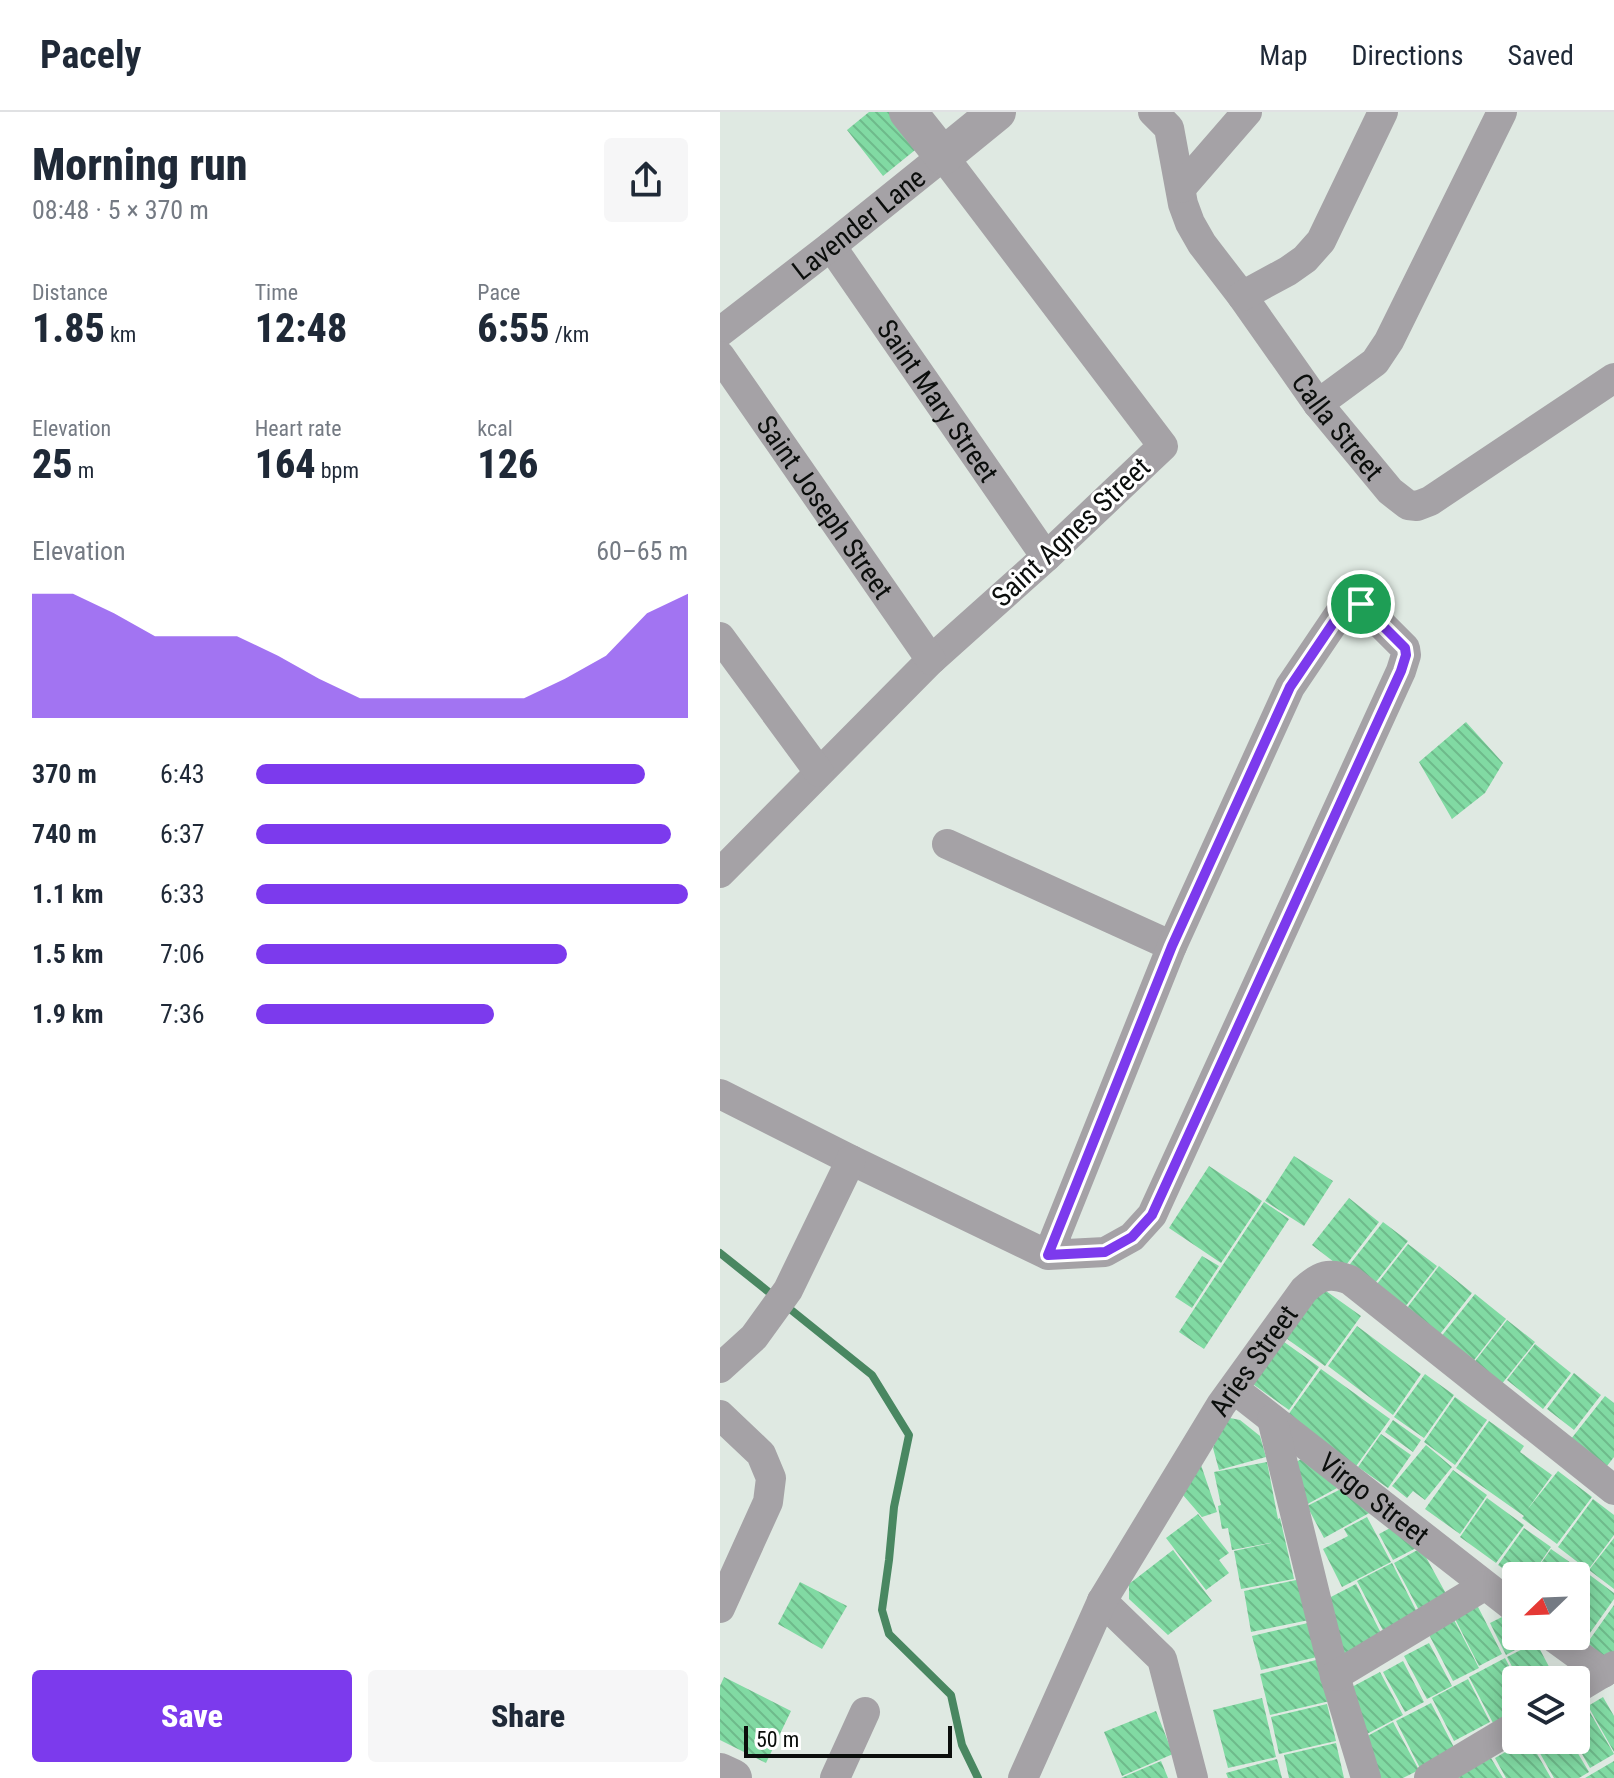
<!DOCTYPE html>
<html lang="en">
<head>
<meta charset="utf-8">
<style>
	body { margin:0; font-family:"Roboto Condensed",sans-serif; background:#f6f6f7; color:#1f2937; height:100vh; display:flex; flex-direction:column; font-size:30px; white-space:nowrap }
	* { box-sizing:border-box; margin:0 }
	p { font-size:26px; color:#747a83 }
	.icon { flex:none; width:44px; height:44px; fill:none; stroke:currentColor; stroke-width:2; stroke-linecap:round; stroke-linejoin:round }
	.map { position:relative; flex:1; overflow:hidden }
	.panel { display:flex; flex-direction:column; background:#fff; width:720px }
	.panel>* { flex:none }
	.needle { width:52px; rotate:247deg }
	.buttons { position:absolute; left:782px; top:1450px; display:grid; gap:16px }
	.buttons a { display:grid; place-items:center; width:88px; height:88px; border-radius:8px; background:#fff; box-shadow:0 4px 20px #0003; font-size:40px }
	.scale { position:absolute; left:24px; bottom:20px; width:208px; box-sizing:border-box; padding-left:8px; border:4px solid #0b0e0c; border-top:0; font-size:22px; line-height:28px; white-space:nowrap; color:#0b0e0c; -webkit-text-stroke:6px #fff; paint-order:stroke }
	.pin { position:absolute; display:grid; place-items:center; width:68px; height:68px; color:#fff; margin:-34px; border:4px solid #fff; border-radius:50%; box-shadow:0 2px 8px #0007 }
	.round { display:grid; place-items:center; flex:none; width:84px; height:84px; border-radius:8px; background:#f6f6f7 }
	.summary { display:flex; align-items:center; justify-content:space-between; height:136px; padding:0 32px }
	h1 { font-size:44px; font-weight:800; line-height:60px }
	.figures { display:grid; grid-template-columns:repeat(3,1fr); gap:12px; height:136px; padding:8px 32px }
	.figures div { display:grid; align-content:center }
	.figures b { font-size:40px; font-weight:800 }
	.figures small { font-size:22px; font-weight:400 }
	.figures p { font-size:22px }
	.chart { height:224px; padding:16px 32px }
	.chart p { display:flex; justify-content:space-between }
	.chart svg { width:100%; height:144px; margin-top:8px; fill:#7c3aed; opacity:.7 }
	.cta { display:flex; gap:16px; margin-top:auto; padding:16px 32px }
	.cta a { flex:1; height:92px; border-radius:8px; background:#7c3aed; color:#fff; font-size:32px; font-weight:800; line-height:92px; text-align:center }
	.cta a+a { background:#f6f6f7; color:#1f2937 }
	ul { padding:0 32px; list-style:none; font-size:26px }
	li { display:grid; grid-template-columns:128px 96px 1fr; align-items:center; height:60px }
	li i { height:20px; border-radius:10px; background:#7c3aed }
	header { display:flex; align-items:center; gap:48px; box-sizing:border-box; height:112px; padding:0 40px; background:#fff; border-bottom:2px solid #e0e1e3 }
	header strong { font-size:38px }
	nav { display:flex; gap:44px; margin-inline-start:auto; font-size:28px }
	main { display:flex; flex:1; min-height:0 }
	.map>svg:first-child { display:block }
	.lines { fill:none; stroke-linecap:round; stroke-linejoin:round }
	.stream { stroke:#498761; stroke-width:8 }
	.building { fill:url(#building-back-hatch) }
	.minor { stroke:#a5a2a6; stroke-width:30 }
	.tertiary { stroke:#a5a2a6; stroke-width:38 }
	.route-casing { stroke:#fff; stroke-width:16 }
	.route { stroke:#7c3aed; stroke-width:10 }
	.labels { text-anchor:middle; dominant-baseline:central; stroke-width:6; stroke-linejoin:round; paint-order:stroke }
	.street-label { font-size:28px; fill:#0b0e0c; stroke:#fff }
</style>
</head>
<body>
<header>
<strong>Pacely</strong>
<nav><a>Map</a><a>Directions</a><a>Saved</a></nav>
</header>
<main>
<section class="panel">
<div class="summary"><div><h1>Morning run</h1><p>08:48 · 5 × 370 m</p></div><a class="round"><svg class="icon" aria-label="share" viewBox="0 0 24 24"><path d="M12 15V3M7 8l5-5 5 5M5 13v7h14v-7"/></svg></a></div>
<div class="figures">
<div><p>Distance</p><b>1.85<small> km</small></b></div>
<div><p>Time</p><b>12:48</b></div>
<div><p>Pace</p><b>6:55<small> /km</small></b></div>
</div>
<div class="figures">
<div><p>Elevation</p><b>25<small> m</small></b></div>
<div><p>Heart rate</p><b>164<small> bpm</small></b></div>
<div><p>kcal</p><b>126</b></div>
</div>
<div class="chart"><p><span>Elevation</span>60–65 m</p>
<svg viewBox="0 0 160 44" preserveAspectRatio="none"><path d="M0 44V6L10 6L20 12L30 19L40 19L50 19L60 25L70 32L80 38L90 38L100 38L110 38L120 38L130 32L140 25L150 12L160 6V44z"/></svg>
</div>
<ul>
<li><b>370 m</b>6:43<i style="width:90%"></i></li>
<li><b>740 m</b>6:37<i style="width:96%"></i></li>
<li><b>1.1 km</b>6:33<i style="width:100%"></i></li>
<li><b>1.5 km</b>7:06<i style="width:72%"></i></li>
<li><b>1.9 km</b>7:36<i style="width:55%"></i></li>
</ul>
<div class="cta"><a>Save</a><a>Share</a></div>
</section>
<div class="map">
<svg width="894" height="1666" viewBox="0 0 894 1666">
	<defs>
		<pattern id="building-back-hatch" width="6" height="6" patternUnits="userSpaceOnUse" patternTransform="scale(2)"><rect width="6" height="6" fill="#81daa3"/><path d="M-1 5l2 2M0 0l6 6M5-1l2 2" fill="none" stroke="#6eba8b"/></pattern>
	</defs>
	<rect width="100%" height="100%" fill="#dfe9e2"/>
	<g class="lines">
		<!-- stream -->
		<path class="stream" d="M0 1141 55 1185
			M65 1193 152 1263 189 1323 174 1395 169 1448 162 1498 169 1522 231 1583 242 1633 258 1666"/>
	</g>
	<!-- building -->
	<path class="building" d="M149 0H180L205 30 163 64 127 18Z
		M746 610 783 651 765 681 732 707 699 650Z
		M574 1044 613 1069 584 1114 545 1089Z
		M489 1054 542 1089 501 1151 449 1116Z
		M629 1086 659 1110 623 1157 592 1133Z
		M544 1090 569 1107 484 1237 459 1220Z
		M663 1110 688 1129 652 1175 627 1156Z
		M688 1132 717 1154 685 1195 657 1172Z
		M482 1144 499 1154 472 1196 455 1185Z
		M719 1154 752 1181 713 1231 680 1205Z
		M599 1174 641 1204 605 1254 563 1224Z
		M755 1182 786 1207 748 1256 716 1231Z
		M787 1208 815 1230 777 1278 749 1257Z
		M637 1214 701 1262 673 1303 608 1254Z
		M560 1227 599 1255 569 1298 530 1270Z
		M815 1232 851 1261 823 1297 787 1268Z
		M601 1257 670 1307 634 1357 568 1303Z
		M854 1261 881 1283 854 1318 827 1297Z
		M705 1262 734 1283 704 1326 674 1305Z
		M885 1284 894 1291V1345L887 1354 851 1327Z
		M735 1285 767 1308 735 1353 704 1330Z
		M510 1306 520 1308 540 1324 546 1345 499 1358 493 1336 500 1317Z
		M673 1308 701 1328 693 1340 665 1320Z
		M769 1309 804 1334 800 1340 832 1363 807 1398 838 1359 872 1385 837 1432 802 1406 804 1404 736 1356Z
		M661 1322 691 1343 668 1376 638 1355Z
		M706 1333 732 1355 705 1388 693 1379 687 1386 672 1374Z
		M583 1346 619 1375 582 1395 571 1353Z
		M547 1350 558 1407 560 1406 574 1467 521 1477 514 1439 555 1430 512 1438 508 1416 502 1417 498 1394 501 1393 494 1360Z
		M481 1353 497 1400 482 1405 456 1375Z
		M733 1358 767 1383 740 1422 705 1397Z
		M621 1377 651 1400 604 1426 587 1394Z
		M767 1386 804 1413 776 1451 740 1425Z
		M873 1387 894 1403V1423L868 1458 838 1435Z
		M478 1402 509 1441 499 1448 509 1461 486 1478 446 1426Z
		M647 1405 671 1450 622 1475 603 1437 628 1424 624 1417Z
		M672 1415 698 1435 673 1448 659 1422Z
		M804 1416 831 1435 811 1464H796V1466L778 1453Z
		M894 1426V1477L869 1458Z
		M701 1436 730 1489 702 1504 674 1451Z
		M831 1437 861 1458 856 1464H812Z
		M453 1438 492 1489 448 1523 409 1487V1472Z
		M672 1451 701 1508 667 1526 637 1469Z
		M863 1458 894 1481V1487L860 1535 856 1524V1468Z
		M581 1467 589 1508 531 1520 524 1479Z
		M80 1470 127 1494 102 1537 58 1512Z
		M636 1472 666 1531 622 1543 605 1488Z
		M754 1487 782 1542 759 1554 731 1499Z
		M894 1493V1545L883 1552 863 1537Z
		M730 1500 759 1556 733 1569 704 1513Z
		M792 1500 796 1508V1524H804L808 1531 786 1543 770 1511Z
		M588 1511 597 1545 541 1558 532 1524Z
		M816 1530 836 1568H799L787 1545Z
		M709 1531 732 1574 707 1587 684 1544Z
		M785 1546 796 1567V1599L773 1611 749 1565Z
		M600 1547 610 1589 550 1603 540 1562Z
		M683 1549 704 1590 685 1600 663 1560Z
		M660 1560 683 1603 643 1624 628 1577Z
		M4 1565 71 1599 46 1651 0 1628V1574Z
		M748 1567 770 1610 734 1629 712 1586Z
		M883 1585 894 1604V1640L868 1594Z
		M542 1586 556 1645 508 1656 493 1598Z
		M864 1590 894 1642 870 1656 854 1628H856V1595Z
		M711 1591 738 1643 703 1662 676 1609Z
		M607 1592 616 1629 559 1642 551 1605Z
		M436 1599 453 1642 402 1664 384 1620Z
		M673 1610 699 1658 683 1666H653L642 1627Z
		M806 1628H809L831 1666H786L775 1646Z
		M816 1628H850L869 1660 859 1666H834L813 1629Z
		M616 1631 624 1666H569L564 1643Z
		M771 1646 783 1666H736Z
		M557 1647 562 1666H508L506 1661Z
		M441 1649 448 1666H401Z
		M894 1649V1666H865Z"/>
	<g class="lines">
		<!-- minor -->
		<g class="minor">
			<path id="s1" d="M433 0 449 16 463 92 470 111 482 132 522 184 598 292 670 379 688 393 697 394 710 389 894 266"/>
			<path d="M461 76 527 0"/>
			<path id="s2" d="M111 134 326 445"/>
			<path d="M522 184 568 159 585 147 601 129 663 0"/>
			<path id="s3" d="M0 220 111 134 223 44 443 334 326 445 211 548 0 761"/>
			<path id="s4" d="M0 244 211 548"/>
			<path d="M598 292 655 250 669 229 782 0"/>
			<path d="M0 525 99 660"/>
			<path d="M227 732 452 834"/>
			<path d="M0 982 131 1048 328 1143 385 1140 412 1125 432 1103 681 559 686 543 685 536 641 492H631L624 495 570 575 452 834 328 1143"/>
			<path d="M0 1256 34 1225 68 1178 131 1048"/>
			<path id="s5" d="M514 1277 796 1497"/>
			<path d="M0 1303 41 1342 51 1366 48 1390 0 1496"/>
			<path d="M552 1307 615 1564 646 1666"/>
			<path d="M382 1489 442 1547 473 1666"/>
			<path d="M832 1524 883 1561"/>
			<path d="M615 1564 764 1474"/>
			<path d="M856 1577 894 1554"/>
			<path d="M115 1666 145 1600"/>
			<path id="s6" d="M303 1666 382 1489 501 1293 584 1178C600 1163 609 1160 630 1168L894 1378"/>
			<path d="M709 1666 796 1614"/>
		</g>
		<!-- tertiary -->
		<path class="tertiary" d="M188 0 223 44 277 0
			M0 1660 13 1666"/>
	</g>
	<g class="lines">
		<defs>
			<path id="route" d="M631 492H641L685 536 686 543 681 559 432 1103 412 1125 385 1140 328 1143 452 834 570 575 624 495Z"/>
		</defs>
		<!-- route casing -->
		<use href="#route" class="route-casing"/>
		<!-- route -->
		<use href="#route" class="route"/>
	</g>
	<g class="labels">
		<!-- street labels -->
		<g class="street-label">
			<text stroke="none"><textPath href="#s3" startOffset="176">Lavender Lane</textPath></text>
			<text stroke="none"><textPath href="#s2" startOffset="188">Saint Mary Street</textPath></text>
			<text stroke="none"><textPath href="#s1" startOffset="372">Calla Street</textPath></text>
			<text stroke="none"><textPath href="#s4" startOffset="184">Saint Joseph Street</textPath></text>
			<text transform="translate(351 420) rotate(-43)">Saint Agnes Street</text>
			<text stroke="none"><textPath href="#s6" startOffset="478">Aries Street</textPath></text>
			<text stroke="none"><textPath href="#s5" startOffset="178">Virgo Street</textPath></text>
		</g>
	</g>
</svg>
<div class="buttons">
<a><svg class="needle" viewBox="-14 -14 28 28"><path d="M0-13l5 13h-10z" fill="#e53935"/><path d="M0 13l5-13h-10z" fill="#747a83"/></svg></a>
<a><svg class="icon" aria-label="layers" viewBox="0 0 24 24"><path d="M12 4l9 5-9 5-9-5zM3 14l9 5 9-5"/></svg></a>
</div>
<div class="scale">50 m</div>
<div class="pin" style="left:641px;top:492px;background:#1e9e55"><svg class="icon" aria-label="arrive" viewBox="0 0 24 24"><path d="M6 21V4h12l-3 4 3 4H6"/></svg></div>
</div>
</main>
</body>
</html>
